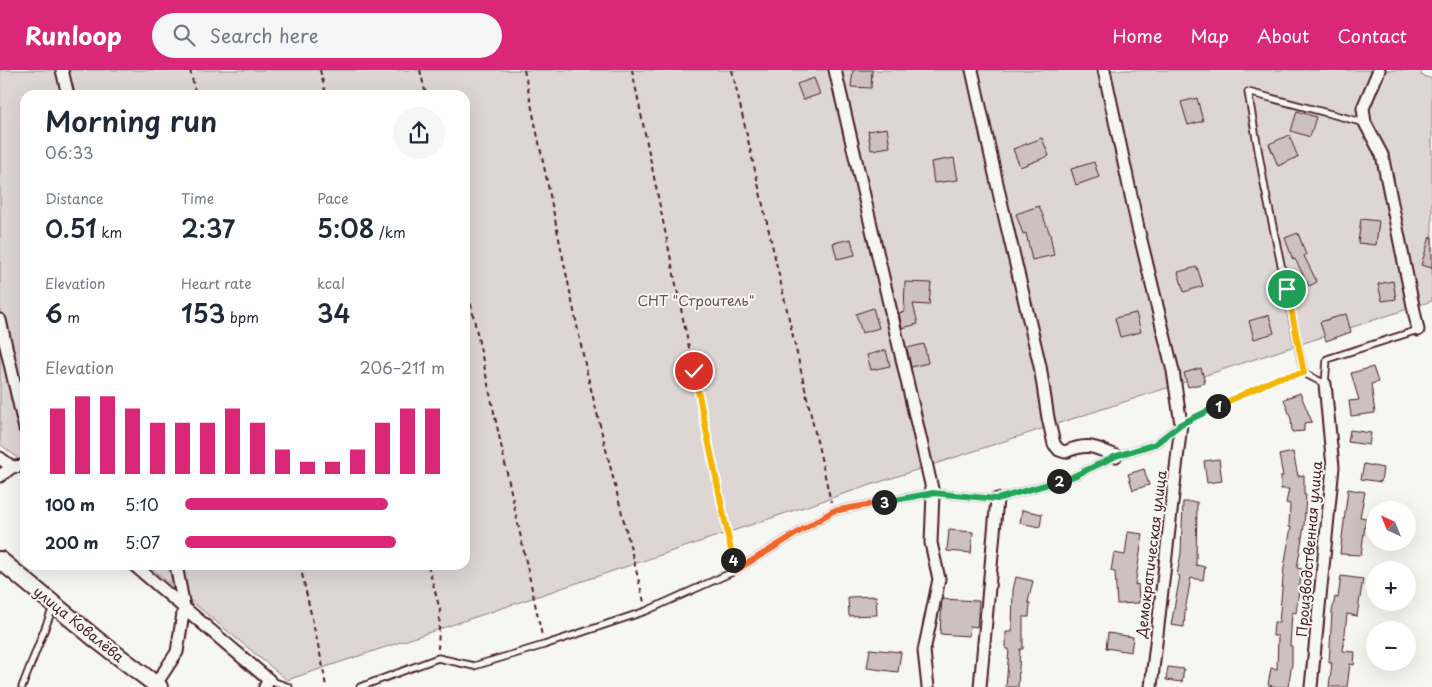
<!DOCTYPE html>
<html lang="en">
<head>
<meta charset="utf-8">
<style>
	body { margin:0; font-family:"Playpen Sans",sans-serif; background:#f6f6f7; color:#1f2937; height:100vh; display:flex; flex-direction:column; font-size:19px; white-space:nowrap }
	* { box-sizing:border-box; margin:0 }
	p { font-size:16px; color:#747a83 }
	.icon { flex:none; width:28px; height:28px; fill:none; stroke:currentColor; stroke-width:2; stroke-linecap:round; stroke-linejoin:round }
	.map { position:relative; flex:1; overflow:hidden }
	.drawer { position:absolute; left:20px; top:20px; width:450px; height:480px; display:flex; flex-direction:column; background:#fff; border-radius:15px; box-shadow:0 5px 20px #0002 }
	.drawer>* { flex:none }
	.needle { width:32px; rotate:317deg }
	.controls { position:absolute; left:1366px; top:431px; display:grid; gap:10px }
	.controls a { display:grid; place-items:center; width:50px; height:50px; border-radius:50%; background:#fff; box-shadow:0 5px 20px #0002; font-size:25px }
	.pin { position:absolute; display:grid; place-items:center; width:42px; height:42px; color:#fff; margin:-21px; border:2px solid #fff; border-radius:50%; box-shadow:0 1px 5px #0007 }
	.km { position:absolute; width:25px; height:25px; margin:-12px; border-radius:50%; background:#222; color:#fff; font-size:14px; line-height:25px; text-align:center }
	.round { display:grid; place-items:center; flex:none; width:52px; height:52px; border-radius:26px; background:#f6f6f7 }
	.summary { display:flex; align-items:center; justify-content:space-between; height:85px; padding:0 25px }
	h1 { font-size:28px; font-weight:600; line-height:38px }
	.stats { display:grid; grid-template-columns:repeat(3,1fr); gap:8px; height:85px; padding:5px 25px }
	.stats div { display:grid; align-content:center }
	.stats b { font-size:25px; font-weight:600 }
	.stats small { font-size:14px; font-weight:400 }
	.stats p { font-size:14px }
	.chart { height:140px; padding:10px 25px }
	.chart p { display:flex; justify-content:space-between }
	.chart svg { width:100%; height:90px; margin-top:5px; stroke:#db2777; stroke-width:6 }
	ul { padding:0 25px; list-style:none; font-size:16px }
	li { display:grid; grid-template-columns:80px 60px 1fr; align-items:center; height:38px }
	li i { height:12px; border-radius:6px; background:#db2777 }
	header { display:flex; align-items:center; gap:30px; box-sizing:border-box; height:70px; padding:0 25px; background:#db2777; color:#fff }
	header strong { font-size:24px }
	nav { display:flex; gap:28px; margin-inline-start:auto; font-size:18px }
	.search { width:350px; height:45px; background:#f6f6f7; display:flex; align-items:center; gap:12px; box-sizing:border-box; padding:0 18px; border-radius:28px; color:#747a83; font-size:19px }
	.map>svg:first-child { display:block }
	.garden { fill:#ddd6d5; stroke:#947a80 }
	.building { fill:#ccc1c0; stroke:#4a1f2b }
	.lines { fill:none; stroke-linecap:round; stroke-linejoin:round }
	.lane-casing { stroke:#4a1f2b; stroke-width:9 }
	.street-casing { stroke:#4a1f2b; stroke-width:15 }
	.secondary-casing { stroke:#4a1f2b; stroke-width:20 }
	.path { stroke:#4a1f2b; stroke-width:2; stroke-dasharray:5 4; stroke-linecap:butt }
	.lane { stroke:#f6f6f2; stroke-width:5.5 }
	.street { stroke:#f6f6f2; stroke-width:11 }
	.secondary { stroke:#f6f6f2; stroke-width:16 }
	.split-1-casing { stroke:#fff; stroke-width:10 }
	.split-2-casing { stroke:#fff; stroke-width:10 }
	.split-3-casing { stroke:#fff; stroke-width:10 }
	.split-4-casing { stroke:#fff; stroke-width:10 }
	.split-5-casing { stroke:#fff; stroke-width:10 }
	.split-1 { stroke:#f5b400; stroke-width:6 }
	.split-2 { stroke:#22a559; stroke-width:6 }
	.split-3 { stroke:#22a559; stroke-width:6 }
	.split-4 { stroke:#f0652b; stroke-width:6 }
	.split-5 { stroke:#f5b400; stroke-width:6 }
	.labels { text-anchor:middle; dominant-baseline:central; stroke-width:4; stroke-linejoin:round; paint-order:stroke }
	.park-label { font-size:14px; fill:#6f4d56; stroke:#f6f6f2 }
	.street-label { font-size:14px; fill:#4a1f2b; stroke:#f6f6f2 }
</style>
</head>
<body>
<header>
<strong>Runloop</strong>
<div class="search"><svg class="icon" aria-label="search" viewBox="0 0 24 24"><circle cx="10" cy="10" r="6"/><path d="M15 15l6 6"/></svg>Search here</div>
<nav><a>Home</a><a>Map</a><a>About</a><a>Contact</a></nav>
</header>
<div class="map">
<svg width="1432" height="617" viewBox="0 0 1432 617">
	<rect width="100%" height="100%" fill="#f6f6f2"/>
	<filter id="ink" filterUnits="userSpaceOnUse"><feTurbulence type="fractalNoise" baseFrequency=".02" numOctaves="2"/><feDisplacementMap in="SourceGraphic" scale="10" xChannelSelector="R" yChannelSelector="G"/><feConvolveMatrix kernelMatrix="1 2 1 2 8 2 1 2 1" color-interpolation-filters="sRGB"/></filter>
	<g filter="url(#ink)">
		<!-- garden -->
		<path class="garden" d="M0 0H1422L1421 5 1432 9V231L837 426 287 610 147 495H465V25H25V394L0 374Z"/>
		<!-- building -->
		<path class="building" d="M853 0H872L871 18 851 17Z
			M814 8 820 24 803 30 797 14Z
			M1197 28 1203 51 1188 55 1181 32Z
			M1297 41 1316 47 1310 67 1291 61Z
			M887 58 890 77 871 80 868 61Z
			M1289 65 1298 87 1278 96 1269 74Z
			M1042 68 1049 86 1020 97 1013 79Z
			M954 88 958 110 934 113 931 92Z
			M1094 92 1099 107 1076 115 1071 99Z
			M1039 136 1050 164 1054 185 1032 190 1026 163 1023 164 1016 144Z
			M1361 149 1379 151 1376 175 1358 173Z
			M1298 163 1306 185 1304 186 1317 212 1309 216 1295 189 1293 190 1285 168Z
			M1430 167H1432V198L1421 195Z
			M851 169 855 185 837 189 833 173Z
			M1197 197 1203 216 1184 222 1178 202Z
			M1393 211 1396 229 1382 231 1378 214Z
			M905 212 931 213 929 235 913 234 918 254 902 258 899 243 904 242Z
			M873 238 879 258 862 263 856 244Z
			M1136 243 1141 262 1120 267 1115 248Z
			M1346 244 1351 262 1326 271 1320 252Z
			M1269 245 1274 263 1254 269 1249 251Z
			M924 274 928 293 911 297 907 278Z
			M886 280 890 296 871 300 867 285Z
			M1373 297 1378 312 1371 314 1375 343 1351 346 1349 331 1359 330 1351 303Z
			M1201 298 1205 313 1188 317 1184 303Z
			M1300 323 1312 352 1304 353V361L1292 362 1291 349 1284 329Z
			M1350 360 1371 363 1369 375 1348 372Z
			M1293 382 1298 406 1304 405V425H1306L1304 456 1297 498 1302 499 1296 543 1292 542 1290 576H1292V594L1288 617H1277L1268 615 1271 598 1277 599 1278 566H1273L1274 552H1279L1284 497 1291 457H1289L1290 434 1286 433 1289 419H1281V406H1283L1279 385Z
			M1219 389 1222 411 1207 413 1204 391Z
			M1364 394 1383 398 1381 412 1361 409Z
			M1144 399 1149 415 1133 420 1128 404Z
			M1348 419 1365 422 1360 447 1366 448 1361 485 1340 484Z
			M1183 432H1197L1196 495 1205 497 1203 510 1191 508 1185 541 1184 557 1171 555 1180 506 1177 505 1181 483Z
			M1022 440 1042 444 1040 457 1020 453Z
			M949 460 973 462 971 483 947 481Z
			M1128 462 1143 464 1135 515 1138 514 1139 533 1117 534 1115 502 1111 501 1114 483 1125 485Z
			M1341 506 1363 509 1357 546 1347 544 1343 581 1355 582 1354 595 1350 594 1347 617H1329L1332 593H1329L1332 542 1335 527 1338 528Z
			M1016 507 1033 511 1028 532 1030 533 1029 547H1023V579H1020L1018 617H1006L1009 579H1006V562H1012L1013 520Z
			M876 526 877 545 849 546 848 527Z
			M942 529 979 531 977 557 970 556 969 566 940 564Z
			M1108 563 1133 567 1131 582 1106 578Z
			M870 579 901 582 898 602 867 598Z
			M1168 597 1184 599 1182 612 1166 610Z"/>
		<g class="lines">
			<defs>
				<path id="lane" d="M1365 53 1248 22 1265 119 1304 303 1325 314 1327 289 1418 260
					M269 610 289 617
					M22 617 54 535
					M360 617 438 588 474 596 544 575 646 541 735 501 833 441 933 423 997 429 1072 407 1116 386 1155 374 1181 354"/>
				<path id="street" d="M62 0 68 25
					M835 0 933 423 931 473 939 509 924 581 928 617
					M972 0 1000 127 1040 296 1048 348 1054 374 1059 380 1065 382C1088 372 1094 377 1116 386
					M1104 0 1138 158 1173 301 1181 354 1151 617
					M1379 0 1363 38 1365 53 1382 85 1418 260
					M0 250 25 359
					M0 388 12 397
					M0 406 12 397 25 396
					M134 495 269 610 265 617
					M156 614 177 582 184 537 176 495
					M980 617 997 429
					M1311 617 1333 397 1325 314"/>
				<path id="secondary" d="M0 490 97 570 159 617"/>
			</defs>
			<!-- lane casing -->
			<use href="#lane" class="lane-casing"/>
			<!-- street casing -->
			<use href="#street" class="street-casing"/>
			<!-- secondary casing -->
			<use href="#secondary" class="secondary-casing"/>
			<!-- path -->
			<path class="path" d="M190 0 196 25
				M320 0 326 25
				M420 0 426 25
				M524 0 586 299 644 532
				M632 0 733 492
				M732 0 831 432
				M465 207 542 566
				M1191 349 1278 308 1295 305
				M300 495 323 597 326 617
				M428 495 440 540 438 579"/>
			<!-- lane -->
			<use href="#lane" class="lane"/>
			<!-- street -->
			<use href="#street" class="street"/>
			<!-- secondary -->
			<use href="#secondary" class="secondary"/>
		</g>
	</g>
	<g class="lines" filter="url(#ink)">
		<defs>
			<path id="split-1" d="M1218 336 1278 308 1304 303 1287 219"/>
			<path id="split-2" d="M1059 411 1072 407 1116 386 1155 374 1181 354 1218 336"/>
			<path id="split-3" d="M884 432 933 423 997 429 1059 411"/>
			<path id="split-4" d="M733 490 735 501 833 441 884 432"/>
			<path id="split-5" d="M694 301 733 490"/>
		</defs>
		<!-- split-1 casing -->
		<use href="#split-1" class="split-1-casing"/>
		<!-- split-2 casing -->
		<use href="#split-2" class="split-2-casing"/>
		<!-- split-3 casing -->
		<use href="#split-3" class="split-3-casing"/>
		<!-- split-4 casing -->
		<use href="#split-4" class="split-4-casing"/>
		<!-- split-5 casing -->
		<use href="#split-5" class="split-5-casing"/>
		<!-- split-1 -->
		<use href="#split-1" class="split-1"/>
		<!-- split-2 -->
		<use href="#split-2" class="split-2"/>
		<!-- split-3 -->
		<use href="#split-3" class="split-3"/>
		<!-- split-4 -->
		<use href="#split-4" class="split-4"/>
		<!-- split-5 -->
		<use href="#split-5" class="split-5"/>
	</g>
	<g class="labels">
		<!-- park labels -->
		<g class="park-label">
			<text x="696" y="230">СНТ "Строитель"</text>
		</g>
		<!-- street labels -->
		<g class="street-label">
			<text transform="translate(1309 479) rotate(-85)">Производственная улица</text>
			<text transform="translate(1151 484) rotate(-83)">Демократическая улица</text>
			<text transform="translate(79 554) rotate(39)">улица Ковалёва</text>
		</g>
	</g>
</svg>
<div class="controls">
<a><svg class="needle" viewBox="-14 -14 28 28"><path d="M0-13l5 13h-10z" fill="#e53935"/><path d="M0 13l5-13h-10z" fill="#747a83"/></svg></a>
<a>+</a>
<a>−</a>
</div>
<div class="pin" style="left:1287px;top:219px;background:#1e9e55"><svg class="icon" aria-label="arrive" viewBox="0 0 24 24"><path d="M6 21V4h12l-3 4 3 4H6"/></svg></div>
<div class="pin" style="left:694px;top:301px;background:#d93025"><svg class="icon" aria-label="check" viewBox="0 0 24 24"><path d="M5 12l5 5 9-10"/></svg></div>
<b class="km" style="left:1218px;top:336px">1</b>
<b class="km" style="left:1059px;top:411px">2</b>
<b class="km" style="left:884px;top:432px">3</b>
<b class="km" style="left:733px;top:490px">4</b>
<section class="drawer">
<div class="summary"><div><h1>Morning run</h1><p>06:33</p></div><a class="round"><svg class="icon" aria-label="share" viewBox="0 0 24 24"><path d="M12 15V3M7 8l5-5 5 5M5 13v7h14v-7"/></svg></a></div>
<div class="stats">
<div><p>Distance</p><b>0.51<small> km</small></b></div>
<div><p>Time</p><b>2:37</b></div>
<div><p>Pace</p><b>5:08<small> /km</small></b></div>
</div>
<div class="stats">
<div><p>Elevation</p><b>6<small> m</small></b></div>
<div><p>Heart rate</p><b>153<small> bpm</small></b></div>
<div><p>kcal</p><b>34</b></div>
</div>
<div class="chart"><p><span>Elevation</span>206–211 m</p>
<svg viewBox="0 0 160 44" preserveAspectRatio="none"><path d="M5 44V12M15 44V6M25 44V6M35 44V12M45 44V19M55 44V19M65 44V19M75 44V12M85 44V19M95 44V32M105 44V38M115 44V38M125 44V32M135 44V19M145 44V12M155 44V12"/></svg>
</div>
<ul>
<li><b>100 m</b>5:10<i style="width:78%"></i></li>
<li><b>200 m</b>5:07<i style="width:81%"></i></li>
</ul>
</section>
</div>
</body>
</html>
